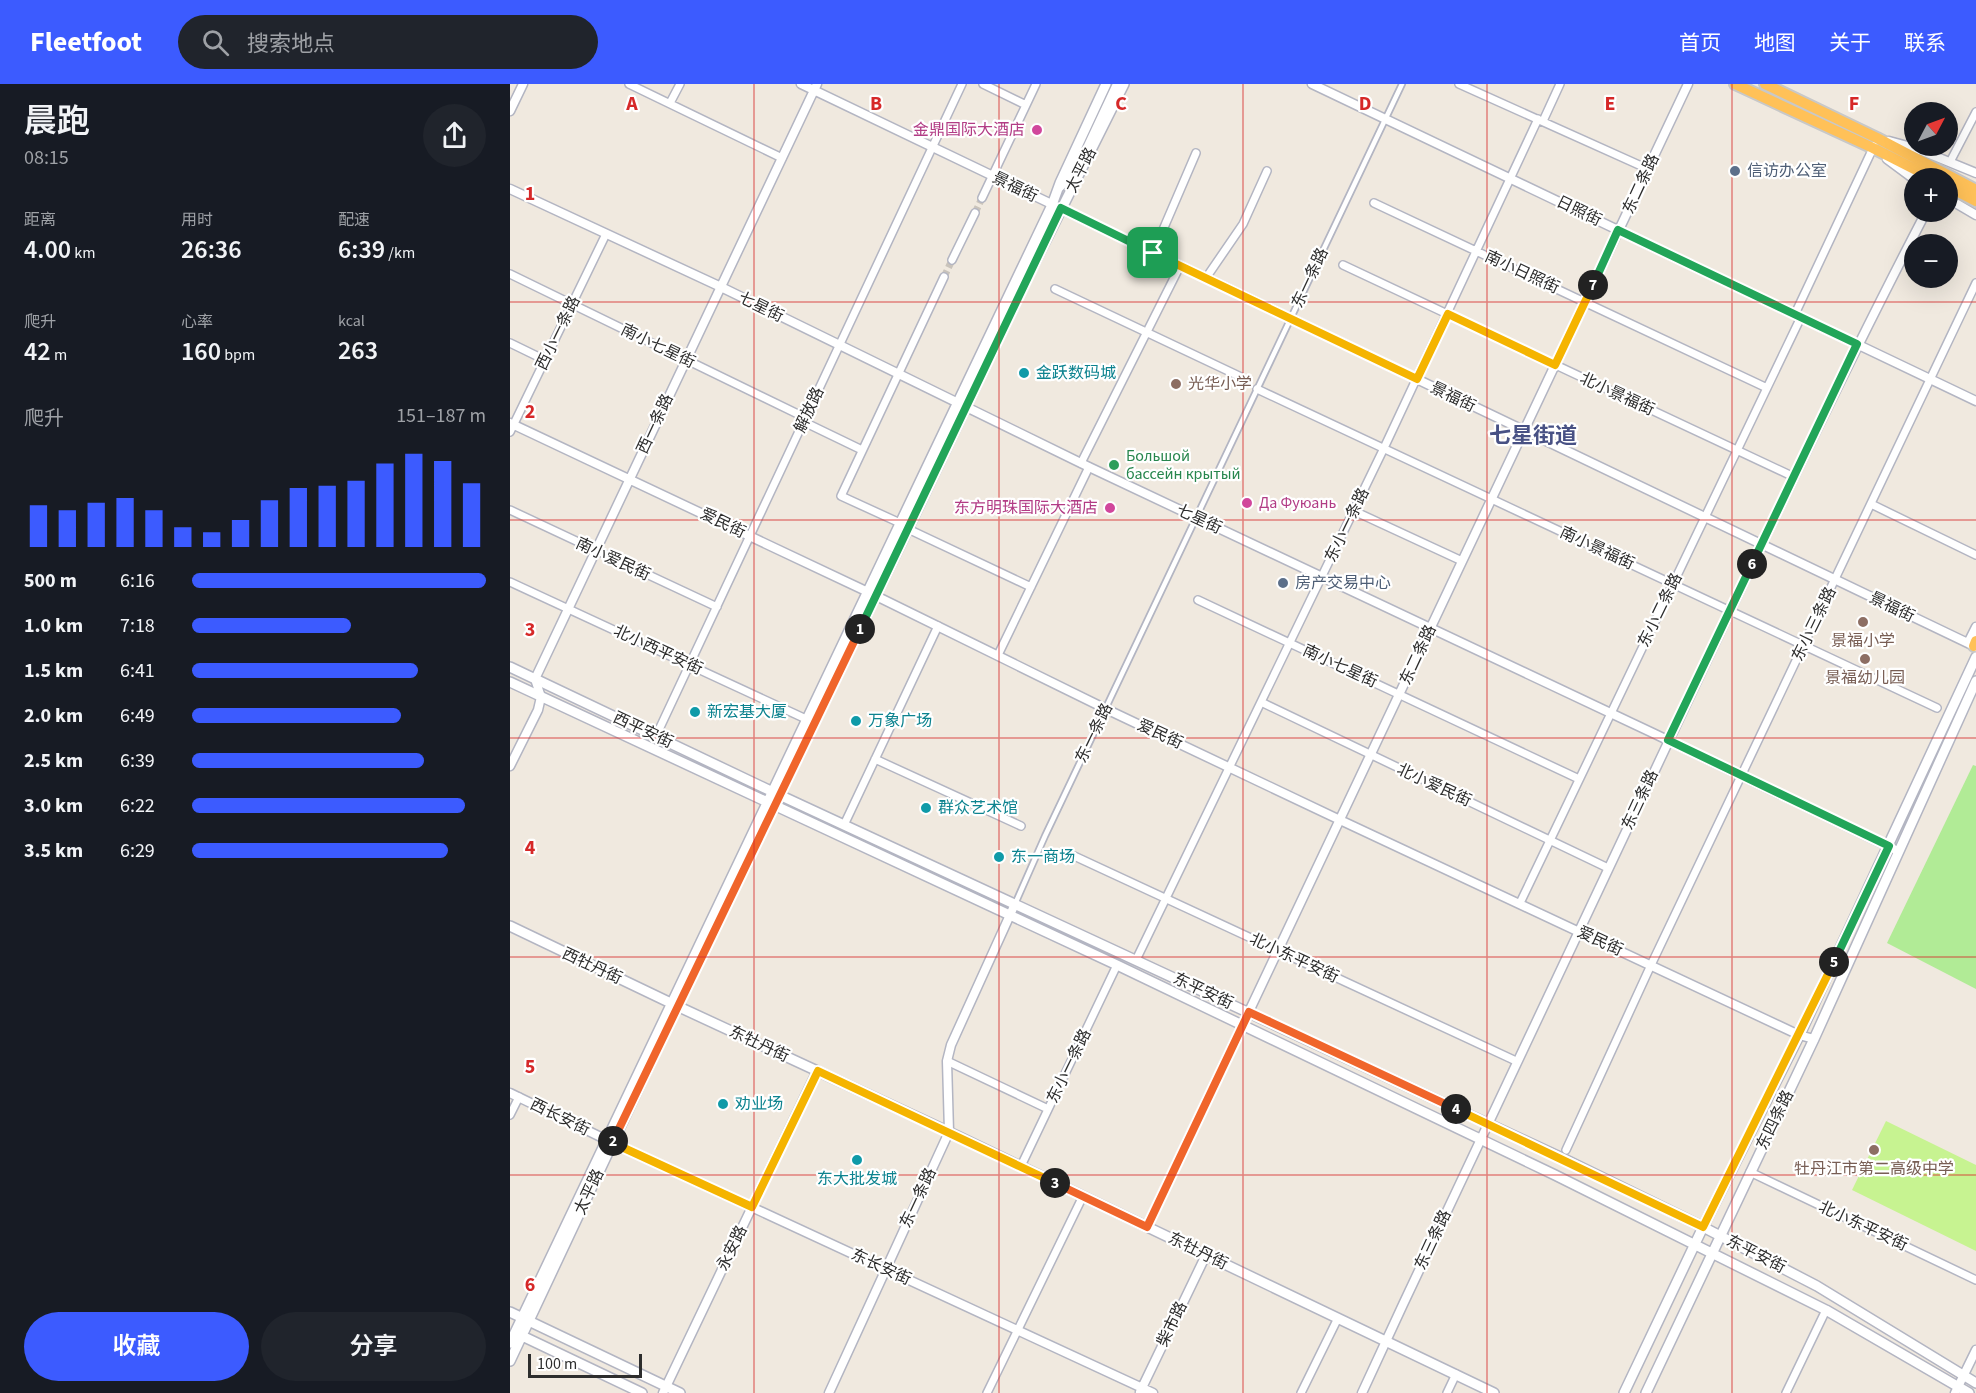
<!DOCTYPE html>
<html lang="zh">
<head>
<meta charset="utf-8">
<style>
	body { margin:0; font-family:"Source Sans 3","Noto Sans SC",sans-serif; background:#20242c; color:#f1f3f6; height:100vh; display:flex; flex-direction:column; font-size:22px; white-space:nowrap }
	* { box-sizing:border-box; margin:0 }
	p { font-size:20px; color:#9ea1a6 }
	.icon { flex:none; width:33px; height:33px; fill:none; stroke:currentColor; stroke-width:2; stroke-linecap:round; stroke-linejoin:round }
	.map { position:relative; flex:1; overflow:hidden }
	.side { display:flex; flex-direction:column; background:#171b24; width:510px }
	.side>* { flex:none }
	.needle { width:39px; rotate:49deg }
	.buttons { position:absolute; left:1394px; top:18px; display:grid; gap:12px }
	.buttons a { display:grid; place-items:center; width:54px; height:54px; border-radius:50%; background:#171b24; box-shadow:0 6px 24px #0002; font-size:30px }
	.scale { position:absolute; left:18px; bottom:15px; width:114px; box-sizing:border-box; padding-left:6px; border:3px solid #2d2d2d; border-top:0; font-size:16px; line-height:21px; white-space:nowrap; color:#2d2d2d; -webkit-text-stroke:4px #fff; paint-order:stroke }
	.pin { position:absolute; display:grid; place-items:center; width:51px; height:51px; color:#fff; margin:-26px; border-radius:12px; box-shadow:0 3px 9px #0006 }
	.km { position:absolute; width:30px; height:30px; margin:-15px; border-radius:50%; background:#222; color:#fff; font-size:16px; line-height:30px; text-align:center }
	.round { display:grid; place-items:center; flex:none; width:63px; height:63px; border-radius:32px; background:#20242c }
	.headline { display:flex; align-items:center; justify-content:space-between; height:102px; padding:0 24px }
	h1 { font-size:33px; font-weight:600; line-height:45px }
	.figures { display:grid; grid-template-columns:repeat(3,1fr); gap:9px; height:102px; padding:6px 24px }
	.figures div { display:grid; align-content:center }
	.figures b { font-size:26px; font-weight:600 }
	.figures small { font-size:16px; font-weight:400 }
	.figures p { font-size:16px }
	.chart { height:168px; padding:12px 24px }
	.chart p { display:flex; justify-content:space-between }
	.chart svg { width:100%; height:108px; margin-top:6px; stroke:#3c5bff; stroke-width:6 }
	.primary-button { display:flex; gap:12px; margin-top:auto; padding:12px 24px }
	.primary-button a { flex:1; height:69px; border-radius:36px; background:#3c5bff; color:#fff; font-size:24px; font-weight:600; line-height:69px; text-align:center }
	.primary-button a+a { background:#20242c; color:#f1f3f6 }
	ul { padding:0 24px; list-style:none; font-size:20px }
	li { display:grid; grid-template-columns:96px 72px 1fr; align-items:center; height:45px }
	li i { height:15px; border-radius:8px; background:#3c5bff }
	header { display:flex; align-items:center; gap:36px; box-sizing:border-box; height:84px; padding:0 30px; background:#3c5bff; color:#fff }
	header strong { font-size:28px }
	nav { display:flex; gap:33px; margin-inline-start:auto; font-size:21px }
	.search { width:420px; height:54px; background:#20242c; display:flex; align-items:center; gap:15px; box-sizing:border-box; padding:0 21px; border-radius:33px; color:#9ea1a6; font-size:22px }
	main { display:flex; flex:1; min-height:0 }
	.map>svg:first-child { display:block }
	.green { fill:#b1eb96 }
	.pitch { fill:#c7f391 }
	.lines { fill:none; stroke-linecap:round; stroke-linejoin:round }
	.minor-tunnel { stroke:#c9c3bb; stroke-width:7; stroke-dasharray:7 3.5; stroke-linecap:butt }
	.pedestrian-casing { stroke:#b3b5c2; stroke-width:8 }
	.minor-casing { stroke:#b3b5c2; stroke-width:10 }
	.tertiary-casing { stroke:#b3b5c2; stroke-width:11 }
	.secondary-casing { stroke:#b3b5c2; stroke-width:12 }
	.trunk-casing { stroke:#c8c8c8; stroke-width:14 }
	.pedestrian { stroke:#fff; stroke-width:4.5 }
	.minor { stroke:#fff; stroke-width:7 }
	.tertiary { stroke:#fff; stroke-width:8 }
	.secondary { stroke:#fff; stroke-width:9 }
	.trunk { stroke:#ffc158; stroke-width:10 }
	.split-1-casing { stroke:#fff; stroke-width:12 }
	.split-2-casing { stroke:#fff; stroke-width:12 }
	.split-3-casing { stroke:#fff; stroke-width:12 }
	.split-4-casing { stroke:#fff; stroke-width:12 }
	.split-5-casing { stroke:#fff; stroke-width:12 }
	.split-6-casing { stroke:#fff; stroke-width:12 }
	.split-7-casing { stroke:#fff; stroke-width:12 }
	.split-8-casing { stroke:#fff; stroke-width:12 }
	.split-1 { stroke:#22a559; stroke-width:8 }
	.split-2 { stroke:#f0652b; stroke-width:8 }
	.split-3 { stroke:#f5b400; stroke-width:8 }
	.split-4 { stroke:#f0652b; stroke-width:8 }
	.split-5 { stroke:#f5b400; stroke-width:8 }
	.split-6 { stroke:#22a559; stroke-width:8 }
	.split-7 { stroke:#22a559; stroke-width:8 }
	.split-8 { stroke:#f5b400; stroke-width:8 }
	.grid { fill:none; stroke:#d62828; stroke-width:1.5; stroke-opacity:0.55 }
	.hotel-dot { fill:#d1479c; stroke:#fff; stroke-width:2 }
	.service-dot { fill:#5c6f8a; stroke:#fff; stroke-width:2 }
	.culture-dot { fill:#0f9aa8; stroke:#fff; stroke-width:2 }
	.education-dot { fill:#8d6e63; stroke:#fff; stroke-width:2 }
	.leisure-dot { fill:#2e9e5b; stroke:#fff; stroke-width:2 }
	.labels { text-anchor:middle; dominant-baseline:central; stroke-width:4.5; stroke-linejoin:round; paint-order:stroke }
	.hotel-label { font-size:16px; fill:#b23c85; stroke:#fff; text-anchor:end }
	.street-label { font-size:16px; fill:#2d2d2d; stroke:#fff }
	.service-label { font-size:16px; fill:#4e5e75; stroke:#fff; text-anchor:start }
	.culture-label { font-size:16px; fill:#0d838f; stroke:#fff; text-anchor:start }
	.education-label { font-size:16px; fill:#785e54; stroke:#fff }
	.leisure-label { font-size:16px; fill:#27864d; stroke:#fff; text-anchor:start }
	.district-label { font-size:22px; font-weight:bold; fill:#485184; stroke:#fff }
	.grid-label { font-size:20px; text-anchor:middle; font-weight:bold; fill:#d62828; stroke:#fff; stroke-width:4.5; stroke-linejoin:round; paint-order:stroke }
</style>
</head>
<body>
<header>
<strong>Fleetfoot</strong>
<div class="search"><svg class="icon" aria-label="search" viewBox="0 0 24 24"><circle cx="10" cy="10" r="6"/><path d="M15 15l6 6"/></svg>搜索地点</div>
<nav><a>首页</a><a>地图</a><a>关于</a><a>联系</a></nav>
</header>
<main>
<section class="side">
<div class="headline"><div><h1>晨跑</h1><p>08:15</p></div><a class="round"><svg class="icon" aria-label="share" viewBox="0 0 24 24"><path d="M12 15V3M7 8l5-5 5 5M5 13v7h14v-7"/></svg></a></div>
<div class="figures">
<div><p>距离</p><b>4.00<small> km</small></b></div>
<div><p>用时</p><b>26:36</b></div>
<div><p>配速</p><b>6:39<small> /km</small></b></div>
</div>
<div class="figures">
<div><p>爬升</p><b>42<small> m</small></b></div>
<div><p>心率</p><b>160<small> bpm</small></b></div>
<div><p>kcal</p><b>263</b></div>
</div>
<div class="chart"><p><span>爬升</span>151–187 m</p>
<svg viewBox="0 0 160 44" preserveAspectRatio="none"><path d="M5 44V27M15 44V29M25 44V26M35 44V24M45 44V29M55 44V36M65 44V38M75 44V33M85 44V25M95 44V20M105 44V19M115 44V17M125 44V10M135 44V6M145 44V9M155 44V18"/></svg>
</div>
<ul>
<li><b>500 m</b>6:16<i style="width:100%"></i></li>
<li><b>1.0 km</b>7:18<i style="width:54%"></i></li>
<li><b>1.5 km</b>6:41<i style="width:77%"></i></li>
<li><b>2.0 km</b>6:49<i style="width:71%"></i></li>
<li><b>2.5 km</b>6:39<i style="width:79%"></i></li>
<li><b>3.0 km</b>6:22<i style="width:93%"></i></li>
<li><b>3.5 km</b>6:29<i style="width:87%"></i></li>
</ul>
<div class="primary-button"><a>收藏</a><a>分享</a></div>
</section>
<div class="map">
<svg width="1466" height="1309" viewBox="0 0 1466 1309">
	<rect width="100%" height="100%" fill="#f0e9df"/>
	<!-- green -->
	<path class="green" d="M1463 681 1466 682V905L1377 859Z"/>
	<!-- pitch -->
	<path class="pitch" d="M1376 1037 1466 1081V1167L1342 1106Z"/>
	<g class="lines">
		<!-- minor-tunnel -->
		<path class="minor-tunnel" d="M465 129 472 114
			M434 193 442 176"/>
		<defs>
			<path id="pedestrian" d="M505 820 535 752 892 0"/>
			<path id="minor" d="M119 0 272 74
				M473 0 516 21
				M949 0 1138 85
				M160 19 170 0
				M1033 37 1050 0
				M1440 78 1466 28
				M472 114 526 0
				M864 119 1257 304
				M643 169 686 69
				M442 176 465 129
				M833 181 1284 393
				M0 190 296 334
				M696 194 733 140 757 87
				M545 205 731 293
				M1285 230 1364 62
				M0 259 35 276
				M747 305 1427 624
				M294 338 352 366
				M0 348 96 150
				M571 379 670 182
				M1361 420 1466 471
				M0 426 207 523
				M844 427 952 477
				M390 439 331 412 434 193
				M398 445 521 503
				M0 498 296 635
				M688 516 1069 695
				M488 571 579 383
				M751 618 1098 784
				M146 652 452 0
				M365 675 511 742
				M334 741 428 542
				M562 771 1006 977
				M1010 819 1291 233
				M626 876 874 364 1028 35
				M437 977 538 1025
				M0 1031 9 1013
				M1056 1066 1141 881 1466 199
				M511 1082 607 881
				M1240 1088 1466 1196
				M477 1309 573 1112
				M791 1309 828 1234
				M937 1309 946 1290
				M1276 1309 1316 1226"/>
			<path id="tertiary" d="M291 0 1466 563
				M802 0 1466 317
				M0 27 13 0
				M1379 57 1405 64 1466 89
				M1377 75 1404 95
				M570 79 607 0
				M550 103 560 92 569 74
				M0 105 211 203 579 383 1145 650 1388 767
				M1437 114 1466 131
				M0 339 358 508 596 625 830 736 1289 951 1304 955
				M1458 559 1466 543
				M0 682 28 626 31 613 25 595 307 0
				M0 1009 99 1057 643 1309
				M637 1143 1178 0
				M630 1308 696 1171
				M153 1309 307 987
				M319 1309 439 1048 437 977 441 961 505 820
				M852 1309C954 1088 1058 868 1163 648 1245 474 1327 299 1416 128
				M1445 1309 1466 1266"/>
			<path id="secondary" d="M0 583 265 709 1052 1074 1193 1143 1307 1202 1466 1299
				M0 598 607 881 1045 1091 1316 1226 1459 1309
				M0 842 167 922 439 1048 984 1309
				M0 1228 170 1309
				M8 1250 132 1309
				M0 1259C181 879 361 500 542 121L550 99 596 0
				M0 1277 167 922 398 445 518 192 614 0
				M1114 1309 1193 1143 1292 946 1466 573
				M1136 1309 1304 955 1466 597"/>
			<path id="trunk" d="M1225 0 1363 64 1422 94
				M1255 0 1367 54 1466 106
				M1437 102 1466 117
				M1464 562 1466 557"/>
		</defs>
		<!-- pedestrian casing -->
		<use href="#pedestrian" class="pedestrian-casing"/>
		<!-- minor casing -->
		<use href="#minor" class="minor-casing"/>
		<!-- tertiary casing -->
		<use href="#tertiary" class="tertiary-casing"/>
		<!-- secondary casing -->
		<use href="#secondary" class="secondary-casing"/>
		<!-- trunk casing -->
		<use href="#trunk" class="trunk-casing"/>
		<!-- pedestrian -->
		<use href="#pedestrian" class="pedestrian"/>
		<!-- minor -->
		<use href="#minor" class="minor"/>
		<!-- tertiary -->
		<use href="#tertiary" class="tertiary"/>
		<!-- secondary -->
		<use href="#secondary" class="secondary"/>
		<!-- trunk -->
		<use href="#trunk" class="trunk"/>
	</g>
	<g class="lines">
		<defs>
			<path id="split-1" d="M350 545 551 124 643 169"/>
			<path id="split-2" d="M103 1057 350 545"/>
			<path id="split-3" d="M103 1057V1059L242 1123 308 987 545 1099"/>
			<path id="split-4" d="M545 1099 637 1143 739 928 946 1025"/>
			<path id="split-5" d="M946 1025 1193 1143 1324 878"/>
			<path id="split-6" d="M1242 480 1158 656 1379 762 1324 878"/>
			<path id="split-7" d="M1083 201 1108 146 1347 260 1242 480"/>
			<path id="split-8" d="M643 169 907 295 938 230 1045 281 1083 201"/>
		</defs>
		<!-- split-1 casing -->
		<use href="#split-1" class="split-1-casing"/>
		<!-- split-2 casing -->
		<use href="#split-2" class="split-2-casing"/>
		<!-- split-3 casing -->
		<use href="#split-3" class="split-3-casing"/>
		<!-- split-4 casing -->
		<use href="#split-4" class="split-4-casing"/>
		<!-- split-5 casing -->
		<use href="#split-5" class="split-5-casing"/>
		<!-- split-6 casing -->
		<use href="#split-6" class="split-6-casing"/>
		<!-- split-7 casing -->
		<use href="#split-7" class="split-7-casing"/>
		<!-- split-8 casing -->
		<use href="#split-8" class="split-8-casing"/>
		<!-- split-1 -->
		<use href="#split-1" class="split-1"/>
		<!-- split-2 -->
		<use href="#split-2" class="split-2"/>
		<!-- split-3 -->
		<use href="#split-3" class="split-3"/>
		<!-- split-4 -->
		<use href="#split-4" class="split-4"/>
		<!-- split-5 -->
		<use href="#split-5" class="split-5"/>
		<!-- split-6 -->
		<use href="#split-6" class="split-6"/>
		<!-- split-7 -->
		<use href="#split-7" class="split-7"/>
		<!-- split-8 -->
		<use href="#split-8" class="split-8"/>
	</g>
	<!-- grid -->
	<path class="grid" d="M244 0V1309M489 0V1309M733 0V1309M977 0V1309M1222 0V1309M0 218H1466M0 436H1466M0 654H1466M0 873H1466M0 1091H1466"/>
	<!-- markers -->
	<g class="hotel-dot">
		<circle cx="527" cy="46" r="6"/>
		<circle cx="737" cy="419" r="6"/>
		<circle cx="600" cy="424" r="6"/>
	</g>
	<g class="service-dot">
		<circle cx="1225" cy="87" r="6"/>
		<circle cx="773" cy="499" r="6"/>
	</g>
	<g class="culture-dot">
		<circle cx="514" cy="289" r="6"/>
		<circle cx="185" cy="628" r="6"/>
		<circle cx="346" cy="637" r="6"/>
		<circle cx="416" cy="724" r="6"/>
		<circle cx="489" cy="773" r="6"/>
		<circle cx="213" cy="1020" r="6"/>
		<circle cx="347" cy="1076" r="6"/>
	</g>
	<g class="education-dot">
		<circle cx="666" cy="300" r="6"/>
		<circle cx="1353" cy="538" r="6"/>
		<circle cx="1355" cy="575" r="6"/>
		<circle cx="1364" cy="1066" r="6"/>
	</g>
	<circle class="leisure-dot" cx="604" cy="381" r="6"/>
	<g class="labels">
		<!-- hotel labels -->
		<g class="hotel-label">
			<text x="515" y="46">金鼎国际大酒店</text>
			<text x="749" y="419" text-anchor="start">Да Фуюань</text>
			<text x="588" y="424">东方明珠国际大酒店</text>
		</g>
		<!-- street labels -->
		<g class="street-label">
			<text transform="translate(571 86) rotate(-63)">太平路</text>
			<text transform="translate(1131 100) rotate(-65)">东二条路</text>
			<text transform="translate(505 103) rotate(26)">景福街</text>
			<text transform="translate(1069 127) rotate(26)">日照街</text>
			<text transform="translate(1012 188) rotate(25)">南小日照街</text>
			<text transform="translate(800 194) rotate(-65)">东一条路</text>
			<text transform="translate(251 223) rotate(26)">七星街</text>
			<text transform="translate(48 249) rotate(-64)">西小一条路</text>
			<text transform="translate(148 262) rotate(26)">南小七星街</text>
			<text transform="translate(1107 310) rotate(25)">北小景福街</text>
			<text transform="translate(943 313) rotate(26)">景福街</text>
			<text transform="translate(299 326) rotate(-65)">解放路</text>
			<text transform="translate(145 340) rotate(-65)">西一条路</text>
			<text transform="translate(689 435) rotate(25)">七星街</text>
			<text transform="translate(213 439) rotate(26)">爱民街</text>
			<text transform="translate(837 441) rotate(-64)">东小一条路</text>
			<text transform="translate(1087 464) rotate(25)">南小景福街</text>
			<text transform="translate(103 475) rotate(25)">南小爱民街</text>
			<text transform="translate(1382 523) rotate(26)">景福街</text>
			<text transform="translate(1150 526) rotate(-64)">东小二条路</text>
			<text transform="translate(1304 540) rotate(-64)">东小三条路</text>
			<text transform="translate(148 566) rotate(25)">北小西平安街</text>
			<text transform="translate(908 571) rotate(-65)">东二条路</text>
			<text transform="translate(830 582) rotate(25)">南小七星街</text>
			<text transform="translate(133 646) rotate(25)">西平安街</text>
			<text transform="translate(584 649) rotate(-64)">东一条路</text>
			<text transform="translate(650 650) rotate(25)">爱民街</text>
			<text transform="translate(924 701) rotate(25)">北小爱民街</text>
			<text transform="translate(1130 716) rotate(-65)">东三条路</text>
			<text transform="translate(1090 857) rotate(25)">爱民街</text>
			<text transform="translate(784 874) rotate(25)">北小东平安街</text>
			<text transform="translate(82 882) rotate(25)">西牡丹街</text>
			<text transform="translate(693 907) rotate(25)">东平安街</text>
			<text transform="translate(249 960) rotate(25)">东牡丹街</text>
			<text transform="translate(559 982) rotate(-64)">东小一条路</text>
			<text transform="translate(50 1033) rotate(26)">西长安街</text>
			<text transform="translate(1265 1036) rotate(-64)">东四条路</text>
			<text transform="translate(79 1108) rotate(-65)">太平路</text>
			<text transform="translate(408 1114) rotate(-65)">东一条路</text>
			<text transform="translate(1353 1142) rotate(25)">北小东平安街</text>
			<text transform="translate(923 1156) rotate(-65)">东三条路</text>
			<text transform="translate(222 1164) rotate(-64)">永安路</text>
			<text transform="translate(688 1167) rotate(26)">东牡丹街</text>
			<text transform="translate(1246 1170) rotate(27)">东平安街</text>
			<text transform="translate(371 1183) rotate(25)">东长安街</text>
			<text transform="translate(662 1240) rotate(-64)">柴市路</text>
		</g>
		<!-- service labels -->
		<g class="service-label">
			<text x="1237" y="87">信访办公室</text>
			<text x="785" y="499">房产交易中心</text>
		</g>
		<!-- culture labels -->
		<g class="culture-label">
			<text x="526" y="289">金跃数码城</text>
			<text x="197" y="628">新宏基大厦</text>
			<text x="358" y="637">万象广场</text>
			<text x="428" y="724">群众艺术馆</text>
			<text x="501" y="773">东一商场</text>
			<text x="225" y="1020">劝业场</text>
			<text x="347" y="1095" text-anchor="middle">东大批发城</text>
		</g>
		<!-- education labels -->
		<g class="education-label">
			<text x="678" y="300" text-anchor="start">光华小学</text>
			<text x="1353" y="557">景福小学</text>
			<text x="1355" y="594">景福幼儿园</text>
			<text x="1364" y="1085">牡丹江市第二高级中学</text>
		</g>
		<!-- leisure labels -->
		<g class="leisure-label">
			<text x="616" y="372">Большой<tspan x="616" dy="18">бассейн крытый</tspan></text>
		</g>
		<!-- district labels -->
		<g class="district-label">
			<text x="1023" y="352">七星街道</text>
		</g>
	</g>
	<g class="grid-label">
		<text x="122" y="26">A</text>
		<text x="366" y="26">B</text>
		<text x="611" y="26">C</text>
		<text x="855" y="26">D</text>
		<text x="1100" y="26">E</text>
		<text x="1344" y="26">F</text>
		<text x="20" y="116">1</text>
		<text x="20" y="334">2</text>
		<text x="20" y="552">3</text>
		<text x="20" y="770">4</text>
		<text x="20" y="989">5</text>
		<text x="20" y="1207">6</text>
	</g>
</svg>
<div class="buttons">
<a><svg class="needle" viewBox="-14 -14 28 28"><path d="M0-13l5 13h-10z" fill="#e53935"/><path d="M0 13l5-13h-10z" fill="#9ea1a6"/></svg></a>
<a>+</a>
<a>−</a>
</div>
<div class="scale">100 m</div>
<div class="pin" style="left:643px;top:169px;background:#1e9e55"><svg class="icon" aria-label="arrive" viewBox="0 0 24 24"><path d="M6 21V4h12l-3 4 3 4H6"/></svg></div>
<b class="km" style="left:350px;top:545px">1</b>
<b class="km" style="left:103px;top:1057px">2</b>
<b class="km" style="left:545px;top:1099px">3</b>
<b class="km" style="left:946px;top:1025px">4</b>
<b class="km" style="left:1324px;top:878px">5</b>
<b class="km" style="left:1242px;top:480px">6</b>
<b class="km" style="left:1083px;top:201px">7</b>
</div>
</main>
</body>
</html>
